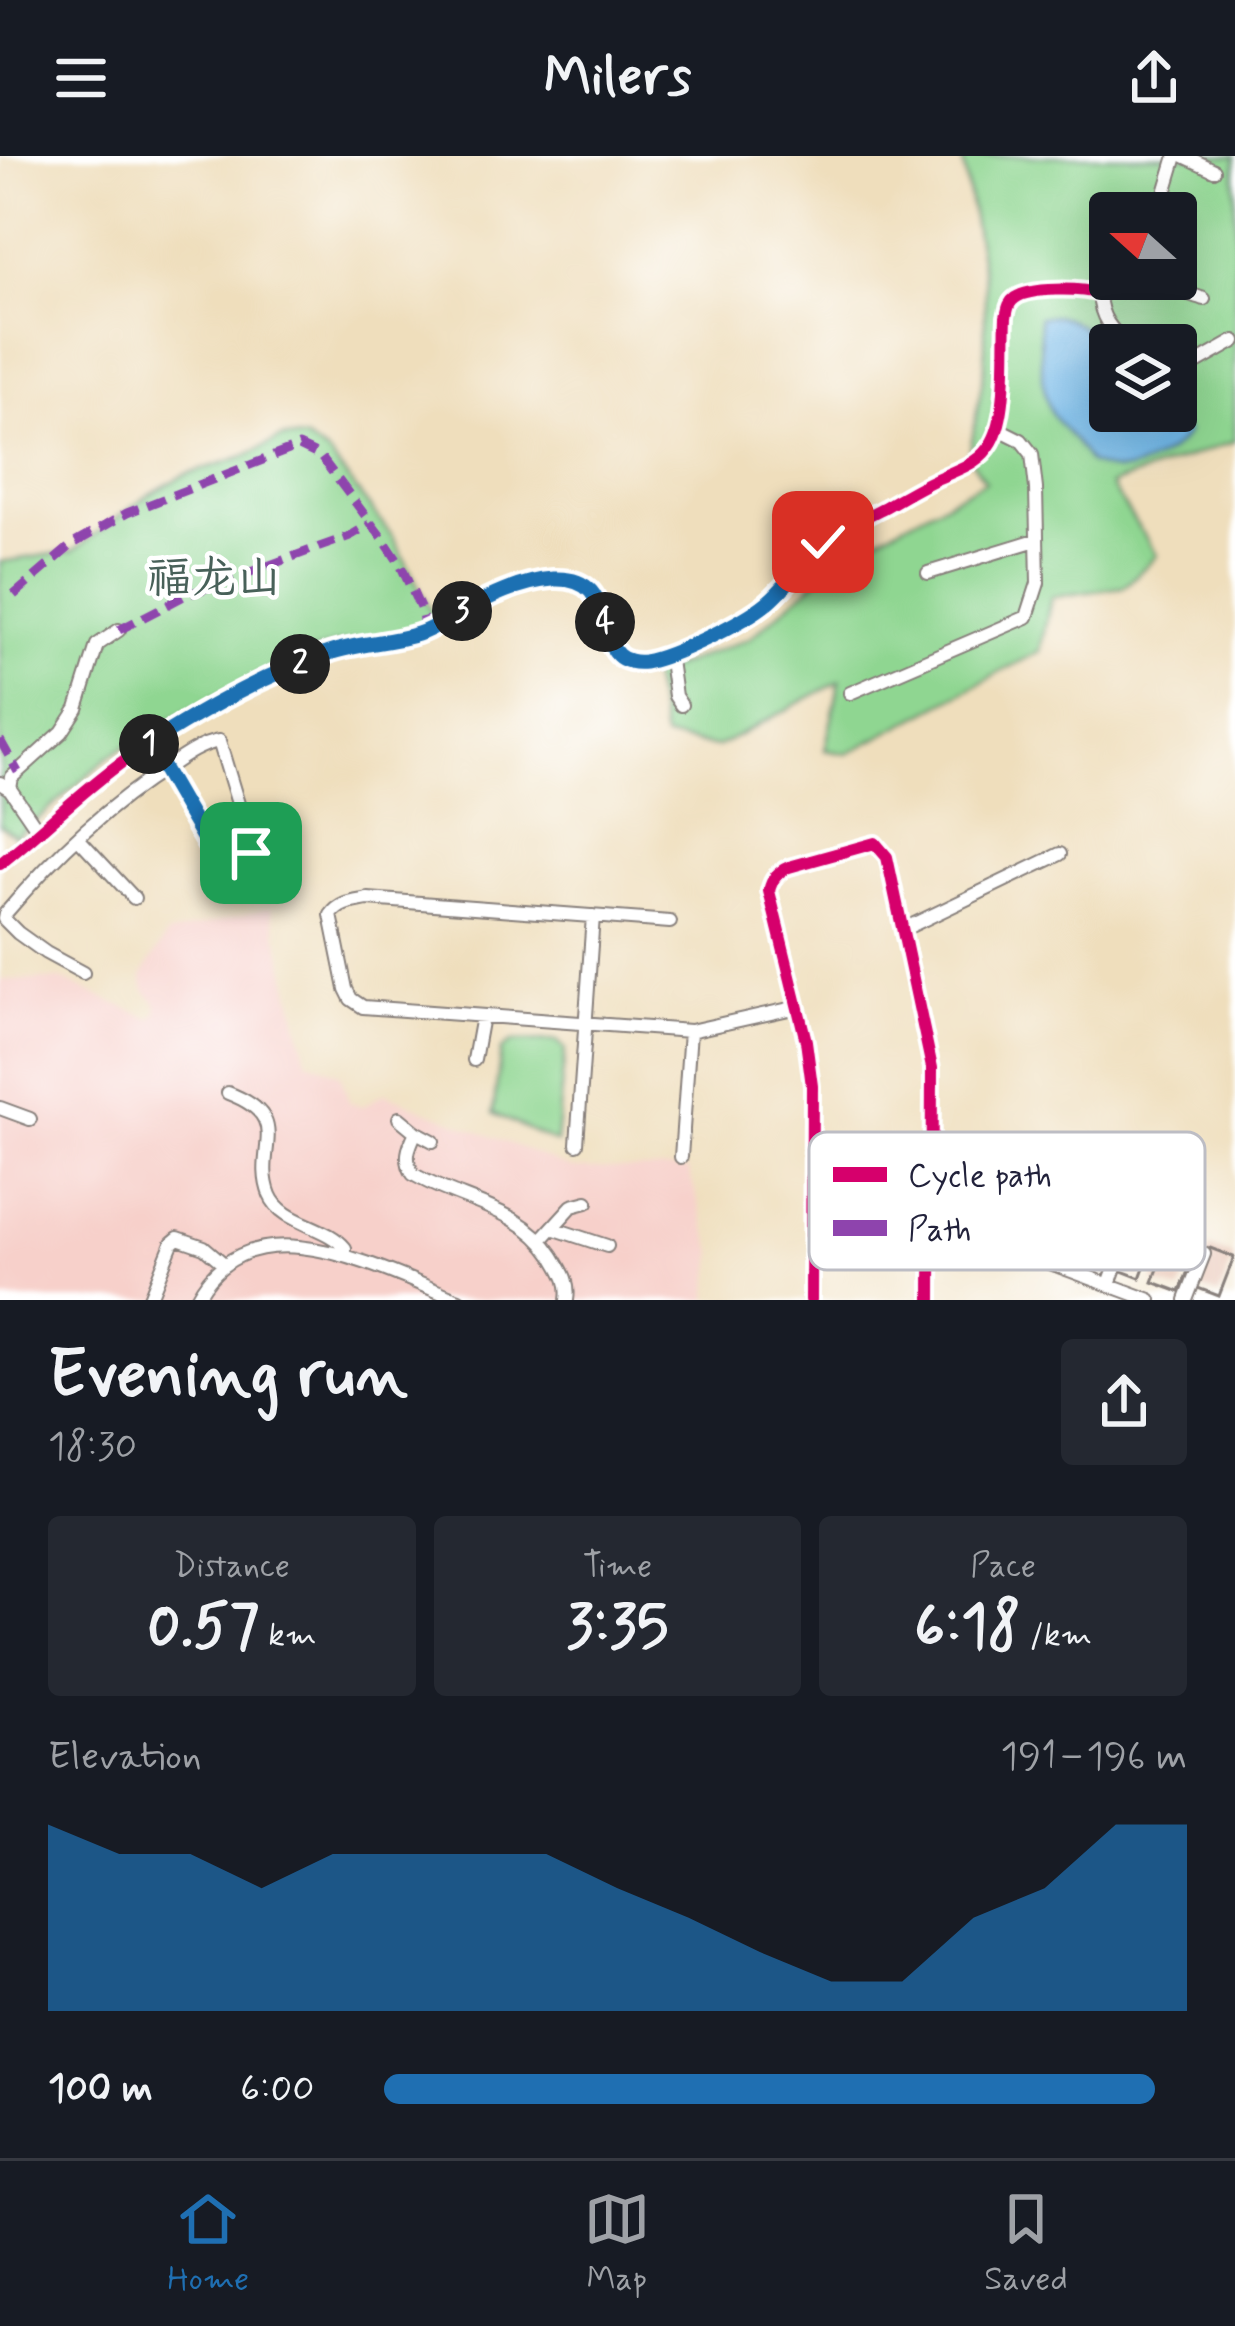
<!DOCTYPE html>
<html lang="en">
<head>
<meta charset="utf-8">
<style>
	body { margin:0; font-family:Mynerve,"LXGW WenKai TC",sans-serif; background:#242831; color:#f1f3f6; height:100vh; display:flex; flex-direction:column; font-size:45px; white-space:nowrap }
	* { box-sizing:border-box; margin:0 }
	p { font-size:39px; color:#9ea1a6 }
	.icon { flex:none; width:66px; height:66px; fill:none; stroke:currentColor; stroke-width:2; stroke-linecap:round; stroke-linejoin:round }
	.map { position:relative; height:1144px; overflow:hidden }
	.sheet { display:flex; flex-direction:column; background:#171b24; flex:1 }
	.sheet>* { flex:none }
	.needle { width:78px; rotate:291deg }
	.tools { position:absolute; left:1089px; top:36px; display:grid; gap:24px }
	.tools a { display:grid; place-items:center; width:108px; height:108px; border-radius:12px; background:#171b24; box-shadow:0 12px 48px #0002; font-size:60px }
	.pin { position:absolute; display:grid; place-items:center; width:102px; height:102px; color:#fff; margin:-51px; border-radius:24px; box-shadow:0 6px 18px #0006 }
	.km { position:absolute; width:60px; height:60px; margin:-30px; border-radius:50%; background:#222; color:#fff; font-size:33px; line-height:60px; text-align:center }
	.round { display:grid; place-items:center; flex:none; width:126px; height:126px; border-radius:12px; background:#242831 }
	.headline { display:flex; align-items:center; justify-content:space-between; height:204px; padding:0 48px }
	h1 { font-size:66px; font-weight:700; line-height:90px }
	.metrics { display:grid; grid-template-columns:repeat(3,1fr); gap:18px; height:204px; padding:12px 48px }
	.metrics div { display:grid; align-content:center; border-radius:12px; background:#242831; text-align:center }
	.metrics b { font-size:60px; font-weight:700 }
	.metrics small { font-size:33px; font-weight:400 }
	.metrics p { font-size:33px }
	.chart { height:336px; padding:24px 48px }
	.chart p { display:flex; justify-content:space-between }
	.chart svg { width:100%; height:216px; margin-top:12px; fill:#1f6fb2; opacity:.7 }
	ul { padding:0 48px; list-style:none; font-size:39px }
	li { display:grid; grid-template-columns:192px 144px 1fr; align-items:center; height:90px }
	li i { height:30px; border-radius:15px; background:#1f6fb2 }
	header { display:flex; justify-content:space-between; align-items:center; height:156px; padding:0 48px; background:#171b24; font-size:54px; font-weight:700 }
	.dock { display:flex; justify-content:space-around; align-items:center; height:168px; border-top:3px solid #363941; background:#171b24; font-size:33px; color:#9ea1a6 }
	.dock a { display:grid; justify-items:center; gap:6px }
	.dock .active { color:#1f6fb2 }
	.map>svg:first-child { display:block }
	.built { fill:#f7d0ca }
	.green { fill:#8fd691; stroke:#587c66; stroke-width:3; fill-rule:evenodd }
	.water { fill:#71b7e7; stroke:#4a6c91; stroke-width:3 }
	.building { fill:#d7997a }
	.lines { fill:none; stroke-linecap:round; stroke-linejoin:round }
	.minor-casing { stroke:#88807c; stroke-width:16 }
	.minor { stroke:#fff; stroke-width:12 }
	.quiet { stroke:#8e44ad; stroke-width:9; stroke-dasharray:18 9; stroke-linecap:butt }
	.cycleway-casing { stroke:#fff; stroke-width:20 }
	.cycleway { stroke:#d6006c; stroke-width:12 }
	.route-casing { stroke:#fff; stroke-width:24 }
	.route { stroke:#1f6fb2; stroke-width:15 }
	.labels { text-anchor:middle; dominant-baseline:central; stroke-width:9; stroke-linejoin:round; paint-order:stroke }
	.park-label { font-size:45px; fill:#486159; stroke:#fff }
	.key { fill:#fff; stroke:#bdbdc4; stroke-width:3 }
	.key-label { font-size:33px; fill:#22223b }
</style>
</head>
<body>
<header><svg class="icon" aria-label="menu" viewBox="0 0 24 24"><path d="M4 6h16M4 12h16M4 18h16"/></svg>Milers<svg class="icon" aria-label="share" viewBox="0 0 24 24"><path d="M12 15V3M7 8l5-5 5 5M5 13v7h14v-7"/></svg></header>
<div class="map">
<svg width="1235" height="1144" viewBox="0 0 1235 1144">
	<rect width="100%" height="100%" fill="#fff"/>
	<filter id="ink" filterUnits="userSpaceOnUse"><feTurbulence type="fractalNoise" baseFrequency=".00833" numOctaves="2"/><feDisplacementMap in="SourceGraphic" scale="24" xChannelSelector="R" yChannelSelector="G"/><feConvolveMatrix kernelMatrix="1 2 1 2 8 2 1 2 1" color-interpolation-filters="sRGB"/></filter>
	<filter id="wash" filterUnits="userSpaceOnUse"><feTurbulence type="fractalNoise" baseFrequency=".004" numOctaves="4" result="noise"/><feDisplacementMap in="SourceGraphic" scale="48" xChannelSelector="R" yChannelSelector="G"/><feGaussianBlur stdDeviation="2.7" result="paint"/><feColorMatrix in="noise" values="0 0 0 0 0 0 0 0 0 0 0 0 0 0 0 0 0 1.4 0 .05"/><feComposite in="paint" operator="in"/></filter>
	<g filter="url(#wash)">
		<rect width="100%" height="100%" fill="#efdebc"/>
		<!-- built -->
		<path class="built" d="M271 751 307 904 340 918 349 946 362 951 384 937 573 1013H688L714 1096 708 1144H0V824H61L152 863 158 855 156 847 145 834 142 820 167 779Z"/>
		<!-- green -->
		<path class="green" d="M962 0H1235V285L1110 329 1157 399 1124 431 1051 441 1040 495 847 598 825 594 840 525 717 591 664 582 651 520 750 482 847 398 985 325 969 301 985 210V130ZM1110 57H1176V123H1110ZM1110 189H1176V255H1110Z
			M282 282 305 283 329 299 393 381 434 461 416 474 334 489 280 508 164 567 108 601 42 660 15 680 0 669V406L73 395 148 339 183 320 245 300Z
			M557 885 565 893 556 987 493 957 501 894 512 886Z"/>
		<!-- water -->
		<path class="water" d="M1054 159C1076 163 1101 181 1109 203 1114 217 1110 240 1110 255H1173L1187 277C1177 295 1140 315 1118 315 1109 315 1098 310 1089 307 1080 288 1064 276 1053 259 1040 239 1041 186 1039 161Z"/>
		<g id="blocks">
			<!-- building -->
			<path class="building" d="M1137 1066 1158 1074 1140 1122 1119 1114Z
				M1170 1081 1197 1091 1180 1136 1153 1126Z
				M1210 1092 1234 1101 1219 1140 1195 1131Z"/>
		</g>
	</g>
	<g filter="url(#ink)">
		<use href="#blocks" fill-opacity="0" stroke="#88807c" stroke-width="3"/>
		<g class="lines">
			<defs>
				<path id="minor" d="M1184 0 1214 14
					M1159 57 1176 0
					M1099 138C1100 161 1111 175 1129 189
					M1176 206H1198L1235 185
					M928 417 1036 384
					M669 497 675 540 681 549
					M850 537 1027 461 1038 427 1036 333 1032 298 1021 284 997 272
					M0 627 10 633 38 674
					M10 633 12 621 62 576 77 553 97 489 119 474
					M78 682 134 742
					M0 708C43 674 81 635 125 604 186 560 255 522 325 498 355 488 385 487 414 479 429 475 441 466 454 459 478 446 504 435 530 428 626 400 588 503 636 506 664 507 754 461 774 441 792 424 804 402 822 387 841 372 864 362 885 351 903 341 922 329 941 321 961 312 980 307 992 286 1009 256 1004 196 1006 161 1008 153 1008 147 1015 142 1031 131 1082 132 1099 138 1131 115 1170 132 1204 143
					M670 766 368 743C353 746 340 746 331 759L346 833 351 843 363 851 690 875 798 851
					M902 774 1060 698
					M83 817 46 797 18 777 4 763 5 758C53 701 106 650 168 611 184 600 201 588 219 585L252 694 251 697 217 706 149 588
					M474 904 482 860
					M228 937C296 963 252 993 270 1039 282 1068 326 1069 345 1092V1100
					M0 952 30 963
					M399 962 416 976 433 985
					M416 976C408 992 404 1003 413 1018 461 1047 520 1050 553 1100 562 1115 570 1126 567 1144
					M577 988 593 760
					M681 1001 690 875
					M552 1072 607 1090
					M542 1083 572 1050 587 1046
					M1015 1094 1150 1144
					M1028 1098 1055 1037
					M1109 1128 1131 1068
					M149 1144 172 1087 178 1082 204 1091 224 1108
					M196 1144C249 1040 382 1114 459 1144
					M811 1144 812 930 806 885 769 735C772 723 777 716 789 711L875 687 887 701 932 912 931 1144
					M1186 1144 1204 1098"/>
			</defs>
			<!-- minor casing -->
			<use href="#minor" class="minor-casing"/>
			<!-- minor -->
			<use href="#minor" class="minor"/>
			<!-- quiet -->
			<path class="quiet" d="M14 439 73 388 127 357 299 290 320 300 386 387 400 408 420 452 426 475
				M119 474 184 440 350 380 370 368
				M0 584 18 616"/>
			<defs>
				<path id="cycleway" d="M0 708C43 674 81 635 125 604 186 560 255 522 325 498 355 488 385 487 414 479 429 475 441 466 454 459 478 446 504 435 530 428 626 400 588 503 636 506 664 507 754 461 774 441 792 424 804 402 822 387 841 372 864 362 885 351 903 341 922 329 941 321 961 312 980 307 992 286 1009 256 1004 196 1006 161 1008 153 1008 147 1015 142 1031 131 1082 132 1099 138
					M811 1144 812 930 806 885 769 735C772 723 777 716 789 711L875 687 887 701 932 912 931 1144"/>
			</defs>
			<!-- cycleway casing -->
			<use href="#cycleway" class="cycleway-casing"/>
			<!-- cycleway -->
			<use href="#cycleway" class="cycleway"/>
		</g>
	</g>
	<g class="lines" filter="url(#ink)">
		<defs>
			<path id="route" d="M251 697 217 706 149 588C205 552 265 518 329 497 358 487 389 487 418 478 433 473 445 464 459 457 487 442 521 425 553 423 613 420 594 474 618 499 624 505 635 507 644 506 673 501 744 466 767 447 789 429 803 405 823 386"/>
		</defs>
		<!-- route casing -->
		<use href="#route" class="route-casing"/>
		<!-- route -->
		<use href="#route" class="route"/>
	</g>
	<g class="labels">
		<!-- park labels -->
		<g class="park-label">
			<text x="214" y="423">福龙山</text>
		</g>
	</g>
	<!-- legend -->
	<rect x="809" y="976" width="396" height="138" rx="18" class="key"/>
	<rect x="833" y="1011" width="54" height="15" fill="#d6006c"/>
	<rect x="833" y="1064" width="54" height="16" fill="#8e44ad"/>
	<g class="key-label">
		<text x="908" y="1030">Cycle path</text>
		<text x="908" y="1084">Path</text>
	</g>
</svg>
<div class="tools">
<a><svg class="needle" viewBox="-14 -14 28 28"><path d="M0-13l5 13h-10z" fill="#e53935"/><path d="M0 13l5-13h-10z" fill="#9ea1a6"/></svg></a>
<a><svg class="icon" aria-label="layers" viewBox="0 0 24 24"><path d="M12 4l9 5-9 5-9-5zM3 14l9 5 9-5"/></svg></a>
</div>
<div class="pin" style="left:251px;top:697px;background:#1e9e55"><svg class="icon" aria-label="arrive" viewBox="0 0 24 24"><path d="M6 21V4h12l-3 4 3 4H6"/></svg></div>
<div class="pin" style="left:823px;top:386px;background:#d93025"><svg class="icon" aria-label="check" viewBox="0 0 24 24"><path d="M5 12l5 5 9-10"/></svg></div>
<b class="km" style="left:149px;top:588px">1</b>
<b class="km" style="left:300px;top:508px">2</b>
<b class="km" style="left:462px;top:455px">3</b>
<b class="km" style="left:605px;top:466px">4</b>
</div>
<section class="sheet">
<div class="headline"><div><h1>Evening run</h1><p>18:30</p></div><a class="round"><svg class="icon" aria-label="share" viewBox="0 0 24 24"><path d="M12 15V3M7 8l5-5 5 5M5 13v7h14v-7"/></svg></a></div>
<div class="metrics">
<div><p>Distance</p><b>0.57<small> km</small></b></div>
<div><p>Time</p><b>3:35</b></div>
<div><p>Pace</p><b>6:18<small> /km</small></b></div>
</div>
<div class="chart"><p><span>Elevation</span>191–196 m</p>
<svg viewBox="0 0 160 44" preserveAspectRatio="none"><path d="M0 44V6L10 12L20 12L30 19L40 12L50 12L60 12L70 12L80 19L90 25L100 32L110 38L120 38L130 25L140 19L150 6L160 6V44z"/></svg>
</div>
<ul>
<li><b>100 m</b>6:00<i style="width:96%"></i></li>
</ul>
</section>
<nav class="dock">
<a class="active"><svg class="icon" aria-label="home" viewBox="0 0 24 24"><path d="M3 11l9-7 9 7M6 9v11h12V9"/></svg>Home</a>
<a><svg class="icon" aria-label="map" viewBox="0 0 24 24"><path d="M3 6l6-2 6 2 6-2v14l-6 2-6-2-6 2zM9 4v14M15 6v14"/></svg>Map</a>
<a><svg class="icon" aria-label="saved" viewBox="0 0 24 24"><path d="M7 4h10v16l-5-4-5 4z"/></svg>Saved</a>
</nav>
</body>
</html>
